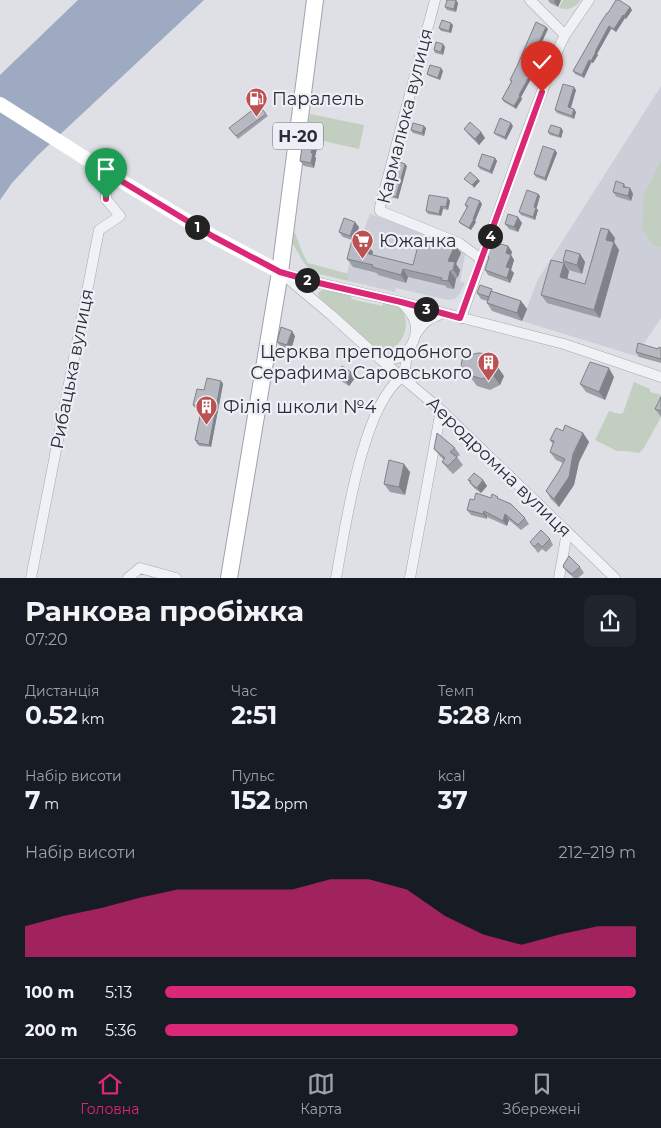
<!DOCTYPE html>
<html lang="uk">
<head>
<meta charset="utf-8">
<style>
	body { margin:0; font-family:Montserrat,sans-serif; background:#20242c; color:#f1f3f6; height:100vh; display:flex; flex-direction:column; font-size:19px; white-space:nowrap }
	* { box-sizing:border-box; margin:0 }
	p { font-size:16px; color:#9ea1a6 }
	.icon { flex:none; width:28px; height:28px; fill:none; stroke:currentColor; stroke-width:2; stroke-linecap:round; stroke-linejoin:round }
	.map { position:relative; height:578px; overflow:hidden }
	.drawer { display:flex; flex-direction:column; background:#171b24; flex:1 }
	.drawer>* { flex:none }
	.pin { position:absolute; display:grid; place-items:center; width:42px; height:42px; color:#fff; margin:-51px -21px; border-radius:50% 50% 50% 0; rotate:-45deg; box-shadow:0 0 5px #0007 }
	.pin .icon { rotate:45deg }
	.km { position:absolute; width:25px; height:25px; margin:-12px; border-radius:50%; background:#222; color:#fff; font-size:14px; line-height:25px; text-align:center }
	.round { display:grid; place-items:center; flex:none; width:52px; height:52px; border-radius:10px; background:#20242c }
	.overview { display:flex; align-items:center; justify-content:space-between; height:85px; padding:0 25px }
	h1 { font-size:28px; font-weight:700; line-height:38px }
	.figures { display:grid; grid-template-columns:repeat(3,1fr); gap:8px; height:85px; padding:5px 25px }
	.figures div { display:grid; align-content:center }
	.figures b { font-size:25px; font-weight:700 }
	.figures small { font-size:14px; font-weight:400 }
	.figures p { font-size:14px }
	.chart { height:140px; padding:10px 25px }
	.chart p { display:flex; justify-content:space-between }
	.chart svg { width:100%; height:90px; margin-top:5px; fill:#db2777; opacity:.7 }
	ul { padding:0 25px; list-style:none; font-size:16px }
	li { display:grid; grid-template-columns:80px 60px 1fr; align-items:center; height:38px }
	li i { height:12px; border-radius:6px; background:#db2777 }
	.menu { display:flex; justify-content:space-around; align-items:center; height:70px; border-top:1px solid #363941; background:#171b24; font-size:14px; color:#9ea1a6 }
	.menu a { display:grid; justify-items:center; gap:2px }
	.menu .active { color:#db2777 }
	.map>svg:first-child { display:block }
	.built { fill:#cccfd7 }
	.green { fill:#c2cfc0 }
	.water { fill:#9daac2 }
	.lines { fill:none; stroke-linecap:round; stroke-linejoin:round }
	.street-casing { stroke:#a4a7af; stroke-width:11 }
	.primary-casing { stroke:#9fa3b0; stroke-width:18 }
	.street { stroke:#f0f1f5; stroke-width:10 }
	.secondary { stroke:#fff; stroke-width:14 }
	.primary { stroke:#fff; stroke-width:16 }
	.wall { fill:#9d9fa7 }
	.shaded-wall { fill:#7f8288 }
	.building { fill:#b6b9c2; stroke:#7f8288 }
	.route-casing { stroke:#fff; stroke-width:10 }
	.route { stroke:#db2777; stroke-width:6 }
	.labels { text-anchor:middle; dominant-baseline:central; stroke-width:4.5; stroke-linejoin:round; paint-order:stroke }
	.shield { fill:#edeff4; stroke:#646772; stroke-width:1 }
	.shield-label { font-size:16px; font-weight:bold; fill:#292d3b }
	.poi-label { font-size:18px; fill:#292d3b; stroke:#edeff4; text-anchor:start }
	.street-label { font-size:18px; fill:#292d3b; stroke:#edeff4 }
</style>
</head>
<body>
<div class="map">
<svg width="661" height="578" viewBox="0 0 661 578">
	<rect width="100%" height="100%" fill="#dee0e6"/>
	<!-- built -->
	<path class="built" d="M661 86V318L641 348 639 357 522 321 537 281Z
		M370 214 460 246 466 250 460 281 465 283 459 295 455 299 448 300 396 288 395 292 348 281 349 274H347L354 244 358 245Z"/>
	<!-- green -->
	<path class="green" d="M563 0H581C574 8 569 11 559 8Z
		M310 114 364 125 359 149 306 137Z
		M661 161V247L653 245 642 229 644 195Z
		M295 233 303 254 308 263 349 274 348 281 315 273 310 270 304 263 293 244 292 234Z
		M323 290 352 295 351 299 382 306 384 302C390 303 398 305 402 311 413 327 399 354 379 351L319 297 318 293 320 291Z
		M634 382 650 389V392L661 395V417L644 448 639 453 626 451H617L595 440 609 411 619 414 623 413Z"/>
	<!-- water -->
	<path class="water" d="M78 0H204L37 156 12 183 0 200V75Z"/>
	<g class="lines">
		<defs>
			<path id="street" d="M435 0 380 207V211L459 243 481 259
				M530 0 565 35
				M280 272 330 314 380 359 441 410 615 578
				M286 274 319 283 401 302 564 344 661 377
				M461 318 524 139 560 45 565 35 589 0
				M416 334C425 320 429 319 444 313
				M407 353 405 369 411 383
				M380 359C397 361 406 357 413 342 416 335 417 329 415 322 413 314 407 308 401 302
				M31 578 99 230 120 216 106 199V186L113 176
				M128 578 140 568 176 578
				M336 578C345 529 362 406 402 377
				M410 578 441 410
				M559 578 567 532"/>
			<path id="primary" d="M229 578 280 272 315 0"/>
		</defs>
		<!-- street casing -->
		<use href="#street" class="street-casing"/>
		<!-- primary casing -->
		<use href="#primary" class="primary-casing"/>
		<!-- street -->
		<use href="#street" class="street"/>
		<!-- secondary -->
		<path class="secondary" d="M0 104 113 176 214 237 280 272"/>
		<!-- primary -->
		<use href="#primary" class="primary"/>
	</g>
	<!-- wall -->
	<path class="wall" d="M548 0H561L558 7 550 3Z
		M458 3 456 12 447 10 445 7Z
		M630 7 632 10 626 19 625 18 616 32 611 29 597 54 598 55 593 63H591L584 78 575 74 573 71 608 13Z
		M453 25 451 33 441 31 439 28Z
		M546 27 548 29 532 63 534 66 529 76 531 79 521 97 522 99 516 109 504 102 502 99 511 82 510 80Z
		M445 47 443 55 435 53 434 50Z
		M443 71 440 80 429 76 427 74Z
		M576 90 571 108 576 112 574 119 557 113 555 110Z
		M266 114 268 116 238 139 229 128Z
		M513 126 506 140 496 135 494 133Z
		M426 128 424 136 413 133 411 130Z
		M561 128 563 131 561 138 550 135 548 132Z
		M464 129 481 132 485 138 479 145 468 134Z
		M315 135 319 140 315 157 316 158 314 168 304 166 300 161Z
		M555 150 557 153 546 181 536 177 534 174Z
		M495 158 497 161 492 174 480 169 478 166Z
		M407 166 398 199 390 197 388 194Z
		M624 184 627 188H630L633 194 631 201 617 197 613 192Z
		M540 196 536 208 538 210 535 220 521 215 519 212 523 203Z
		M448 198 450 201 448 210 443 209 441 216 428 214 426 211Z
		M482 204 475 221 476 222 471 230 461 224 459 222 467 208 465 205Z
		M522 223 518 232 509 229 505 224Z
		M359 227 355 241 373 252 372 255 413 265 455 245 461 253 456 264 460 270 458 277 456 279 454 289 447 288 446 286 408 277 406 283 378 275 377 273 353 267 347 259 352 240 343 237 339 232Z
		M609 230 615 238 614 242 619 250 600 318 547 303 541 295 564 263 569 271 567 279 585 284Z
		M500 245 508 246 512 252 511 255 514 260 511 270 514 273 510 283 488 275 485 270 489 259 487 256Z
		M580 254 585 262 582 274 569 270 563 261Z
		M495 292 521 301 527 309 522 321 492 311 487 303V301L481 299 477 293Z
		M295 336 291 350 281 347 277 342Z
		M661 348V363L639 357 636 352Z
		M461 365 504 376 500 385 490 390 477 386Z
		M351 372 355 378 349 386 340 380 336 375Z
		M614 377 605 400 586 392 580 384Z
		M221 381 223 384 211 447 199 446 195 440 201 409 195 408 193 405 204 390Z
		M661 397V417L655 409Z
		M563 431 583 433 589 442 579 462 574 485 559 507 551 499 546 491 559 471 563 463 556 460 550 452 553 444 550 440Z
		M443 438 455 448 460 455 457 457 463 465 453 474 448 469 442 462 444 460 440 456 434 449Z
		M410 472 405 495 390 492 384 484Z
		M468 480H483L487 486 481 493 474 488Z
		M491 498 499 499 525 518 529 524 521 530 509 520 507 526 487 517V519L471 515 467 510 474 500Z
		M550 539 553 545 546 552 542 549 538 553 530 542Z
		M563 567H580L584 573 578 578H574L567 572Z"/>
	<!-- shaded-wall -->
	<path class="shaded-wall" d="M456 0 458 3 456 12 454 9Z
		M555 0H561L558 7 554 2Z
		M630 7 632 10 626 19 624 16Z
		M623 15 625 18 616 32 614 29Z
		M451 23 453 25 451 33 449 31Z
		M609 26 611 29 597 54 598 55 593 63 591 61 595 52Z
		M546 27 548 29 532 63 534 66 528 78 526 75 530 62Z
		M443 44 445 47 443 55 441 52Z
		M589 60 591 63 584 78 582 75Z
		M441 68 443 71 440 80 438 78Z
		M529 77 531 79 521 97 522 99 516 109 514 106 519 95Z
		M574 87 576 90 570 110 568 107Z
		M574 109 576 112 574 119 572 116Z
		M511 123 513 126 506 140 505 137Z
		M424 126 426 128 424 136 422 133Z
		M561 128 563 131 561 138 559 136Z
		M481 132 485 138 479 145 475 139Z
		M315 135 319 140 315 157 316 158 314 168 311 163V153Z
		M555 150 557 153 546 181 545 178Z
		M495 158 497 161 492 174 490 171Z
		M405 164 407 166 398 199 396 197Z
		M478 179 480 181 474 188 472 185Z
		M630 188 633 194 631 201 628 196Z
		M538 194 540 196 536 210 534 207Z
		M448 198 450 201 448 210 446 207Z
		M480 201 482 204 475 221 476 222 471 230 469 228Z
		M441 206 443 209 441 216 439 214Z
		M536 208 538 210 535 220 533 217Z
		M518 217 522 223 518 232 514 227Z
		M355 222 359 227 354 241 350 236Z
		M609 230 615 238 614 242 619 250 600 318 594 310 606 240Z
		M367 244 373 252 370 261 365 253Z
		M455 245 461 253 456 264 460 270 458 277 448 261Z
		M508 246 512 252 511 255 514 260 511 270 514 273 510 283 507 278 506 253Z
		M580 254 585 262 582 274 577 265Z
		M564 263 569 271 566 285 560 277Z
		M403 269 408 277 406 283 401 275Z
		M450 271 456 279 454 289 448 281Z
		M521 301 527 309 522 321 517 313Z
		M292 331 295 336 291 350 287 345Z
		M489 354 504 376 500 385 493 375Z
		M609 368 614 377 605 400 599 392Z
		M351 372 355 378 349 386 346 381Z
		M221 381 223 384 211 447 209 445Z
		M583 433 589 442 579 462 574 485 559 507 554 499Z
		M404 464 410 472 405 495 399 487Z
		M483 480 487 486 481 493 477 488Z
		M484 511 487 517V519L483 514Z
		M505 514 509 520 507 526 503 521Z"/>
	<!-- building -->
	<path class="building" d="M447 0H456L454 9 445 7Z
		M616 0H619L630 7 624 16 623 15 614 29 609 26 595 52H596L591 61 589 60 582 75 573 71 601 22 607 13H608Z
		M442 20 451 23 449 31 439 28Z
		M536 22 546 27 530 62 532 63 526 75 529 77 519 95 520 96 514 106 502 99 512 81 510 80 517 66Z
		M436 42 443 44 441 52 434 50Z
		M430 65 441 68 438 78 427 74Z
		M563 84 574 87 568 107 574 109 572 116 555 110Z
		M259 105 266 114 236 136 229 128Z
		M500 118 511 123 505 137 494 133Z
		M470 122 481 132 475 139 464 129Z
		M413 123 424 126 422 133 411 130Z
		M551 125 561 128 559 136 548 132Z
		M304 132 315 135 311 153H313L311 163 300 161Z
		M543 146 555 150 545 178 534 174Z
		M482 154 495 158 490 171 478 166Z
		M397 161 405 164 396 197 388 194Z
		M470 172 478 179 472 185 464 179Z
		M616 181 624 184 623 187 630 188 628 196 613 192Z
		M527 190 538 194 534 207 536 208 533 217 519 212Z
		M429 195 448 198 446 207 441 206 439 214 426 211Z
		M469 197 480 201 473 219H474L469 228 459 222 468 206 465 205Z
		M508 214 518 217 514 227 505 224Z
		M344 218 355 222 350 236 339 232Z
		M601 228 609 230 606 240 614 242 594 310 541 295 551 260 564 263 560 277 585 284Z
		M437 236 450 241 455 245 448 261 455 262 453 270 450 271 448 281 441 280 442 278 403 269 401 275 372 267 373 265 347 259 352 240 367 244 365 253 413 265 420 238 433 241Z
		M492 243 500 245 501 244 508 246 506 253 511 255 506 267 510 268 507 278 485 270 489 257 487 256Z
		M566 250 580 254 577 265 563 261Z
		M480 285 492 289 489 297 477 293Z
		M491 291 521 301 517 313 487 303Z
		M281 327 292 331 287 345 277 342Z
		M638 343 658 349 659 347 661 348V359L636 352Z
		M479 353 489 354 496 365 493 375 482 379 470 375 461 365 463 356Z
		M590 362 609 368 599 392 580 384Z
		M342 366 351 372 346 381 336 375Z
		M207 378 221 381 209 445 197 443 198 441 195 440 202 407 193 405 197 389 204 390Z
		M661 397V411L655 409Z
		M565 425 583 433 573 454 569 477 554 499 546 491 559 471 565 459 550 452 554 441 550 440 556 428 563 431Z
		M437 433 455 448 450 452 457 457 448 466 442 462 445 458 434 449Z
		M389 460 404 464 399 487 384 484Z
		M474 473 483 480 477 488 470 483 471 481 468 480Z
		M476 493 491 498 492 494 498 497 497 498 511 504 525 518 518 525 505 514 503 521 484 511 483 514 467 510 470 499 474 500Z
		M541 530 550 539 542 547 538 543 534 547 530 542Z
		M569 556 580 567 572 574 563 567 564 564Z"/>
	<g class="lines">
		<defs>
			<path id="route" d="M106 199V186L113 176 214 237 280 272 319 283 401 302 460 318 542 92"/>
		</defs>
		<!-- route casing -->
		<use href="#route" class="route-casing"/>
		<!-- route -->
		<use href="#route" class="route"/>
	</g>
	<!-- icons -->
	<defs>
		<symbol id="fuel-pin" viewBox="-11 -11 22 30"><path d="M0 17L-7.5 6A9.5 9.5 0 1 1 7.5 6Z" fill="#bd5152" stroke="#edeff4"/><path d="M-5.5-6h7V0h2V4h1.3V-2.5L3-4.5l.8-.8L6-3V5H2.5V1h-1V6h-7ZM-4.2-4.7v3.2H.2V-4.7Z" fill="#fff"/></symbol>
		<symbol id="supermarket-pin" viewBox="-11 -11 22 30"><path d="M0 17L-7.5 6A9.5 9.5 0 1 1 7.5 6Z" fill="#bd5152" stroke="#edeff4"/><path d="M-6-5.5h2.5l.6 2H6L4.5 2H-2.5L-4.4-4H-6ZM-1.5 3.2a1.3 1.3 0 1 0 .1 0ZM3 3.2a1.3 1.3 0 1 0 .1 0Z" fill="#fff"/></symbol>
		<symbol id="building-pin" viewBox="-11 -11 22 30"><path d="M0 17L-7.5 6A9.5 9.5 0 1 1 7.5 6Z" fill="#bd5152" stroke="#edeff4"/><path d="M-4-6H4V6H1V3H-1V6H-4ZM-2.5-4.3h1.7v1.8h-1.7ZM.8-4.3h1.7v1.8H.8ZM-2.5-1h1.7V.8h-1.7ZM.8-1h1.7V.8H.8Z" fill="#fff"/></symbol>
	</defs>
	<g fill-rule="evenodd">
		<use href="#fuel-pin" x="244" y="86" width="25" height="34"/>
		<use href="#supermarket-pin" x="350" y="228" width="25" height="34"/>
		<use href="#building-pin" x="476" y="350" width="25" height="34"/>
		<use href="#building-pin" x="194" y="394" width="25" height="34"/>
	</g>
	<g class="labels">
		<!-- shield labels -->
		<rect class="shield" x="273" y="122.5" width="50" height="27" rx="4"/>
		<g class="shield-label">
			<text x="298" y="136">Н-20</text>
		</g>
		<!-- poi labels -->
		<g class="poi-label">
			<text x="272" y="99">Паралель</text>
			<text x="379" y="241">Южанка</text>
			<text x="472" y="352" text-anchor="end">Церква преподобного<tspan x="472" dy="21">Серафима Саровського</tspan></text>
			<text x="223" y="407">Філія школи №4</text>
		</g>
		<!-- street labels -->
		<g class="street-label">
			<text transform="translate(405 116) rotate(-76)">Кармалюка вулиця</text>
			<text transform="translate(72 369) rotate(-79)">Рибацька вулиця</text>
			<text transform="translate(499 467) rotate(44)">Аеродромна вулиця</text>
		</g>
	</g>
</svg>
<div class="pin" style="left:106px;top:199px;background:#1e9e55"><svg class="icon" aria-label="arrive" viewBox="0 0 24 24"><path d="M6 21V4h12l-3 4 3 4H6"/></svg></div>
<div class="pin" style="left:542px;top:92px;background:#d93025"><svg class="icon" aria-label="check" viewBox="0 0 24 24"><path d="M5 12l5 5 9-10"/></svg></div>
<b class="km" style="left:197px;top:227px">1</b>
<b class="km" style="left:307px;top:280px">2</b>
<b class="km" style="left:426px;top:309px">3</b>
<b class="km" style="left:490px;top:236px">4</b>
</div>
<section class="drawer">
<div class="overview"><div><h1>Ранкова пробіжка</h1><p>07:20</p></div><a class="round"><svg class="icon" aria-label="share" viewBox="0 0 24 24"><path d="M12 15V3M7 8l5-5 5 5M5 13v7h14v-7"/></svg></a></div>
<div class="figures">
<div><p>Дистанція</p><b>0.52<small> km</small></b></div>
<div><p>Час</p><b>2:51</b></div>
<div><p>Темп</p><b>5:28<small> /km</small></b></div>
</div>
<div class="figures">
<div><p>Набір висоти</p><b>7<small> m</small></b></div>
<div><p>Пульс</p><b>152<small> bpm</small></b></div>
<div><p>kcal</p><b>37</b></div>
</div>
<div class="chart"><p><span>Набір висоти</span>212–219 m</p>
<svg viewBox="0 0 160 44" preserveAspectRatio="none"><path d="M0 44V29L10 24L20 20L30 15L40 11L50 11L60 11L70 11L80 6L90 6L100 11L110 24L120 33L130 38L140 33L150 29L160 29V44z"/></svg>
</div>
<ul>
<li><b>100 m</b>5:13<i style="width:100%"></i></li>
<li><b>200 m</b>5:36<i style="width:75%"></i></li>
</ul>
</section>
<nav class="menu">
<a class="active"><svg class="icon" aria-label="home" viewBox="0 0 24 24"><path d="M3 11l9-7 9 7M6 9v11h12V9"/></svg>Головна</a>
<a><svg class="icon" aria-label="map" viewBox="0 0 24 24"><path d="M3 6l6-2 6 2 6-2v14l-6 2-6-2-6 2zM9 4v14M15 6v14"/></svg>Карта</a>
<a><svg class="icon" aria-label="saved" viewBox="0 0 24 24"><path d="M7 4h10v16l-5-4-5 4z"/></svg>Збережені</a>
</nav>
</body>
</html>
